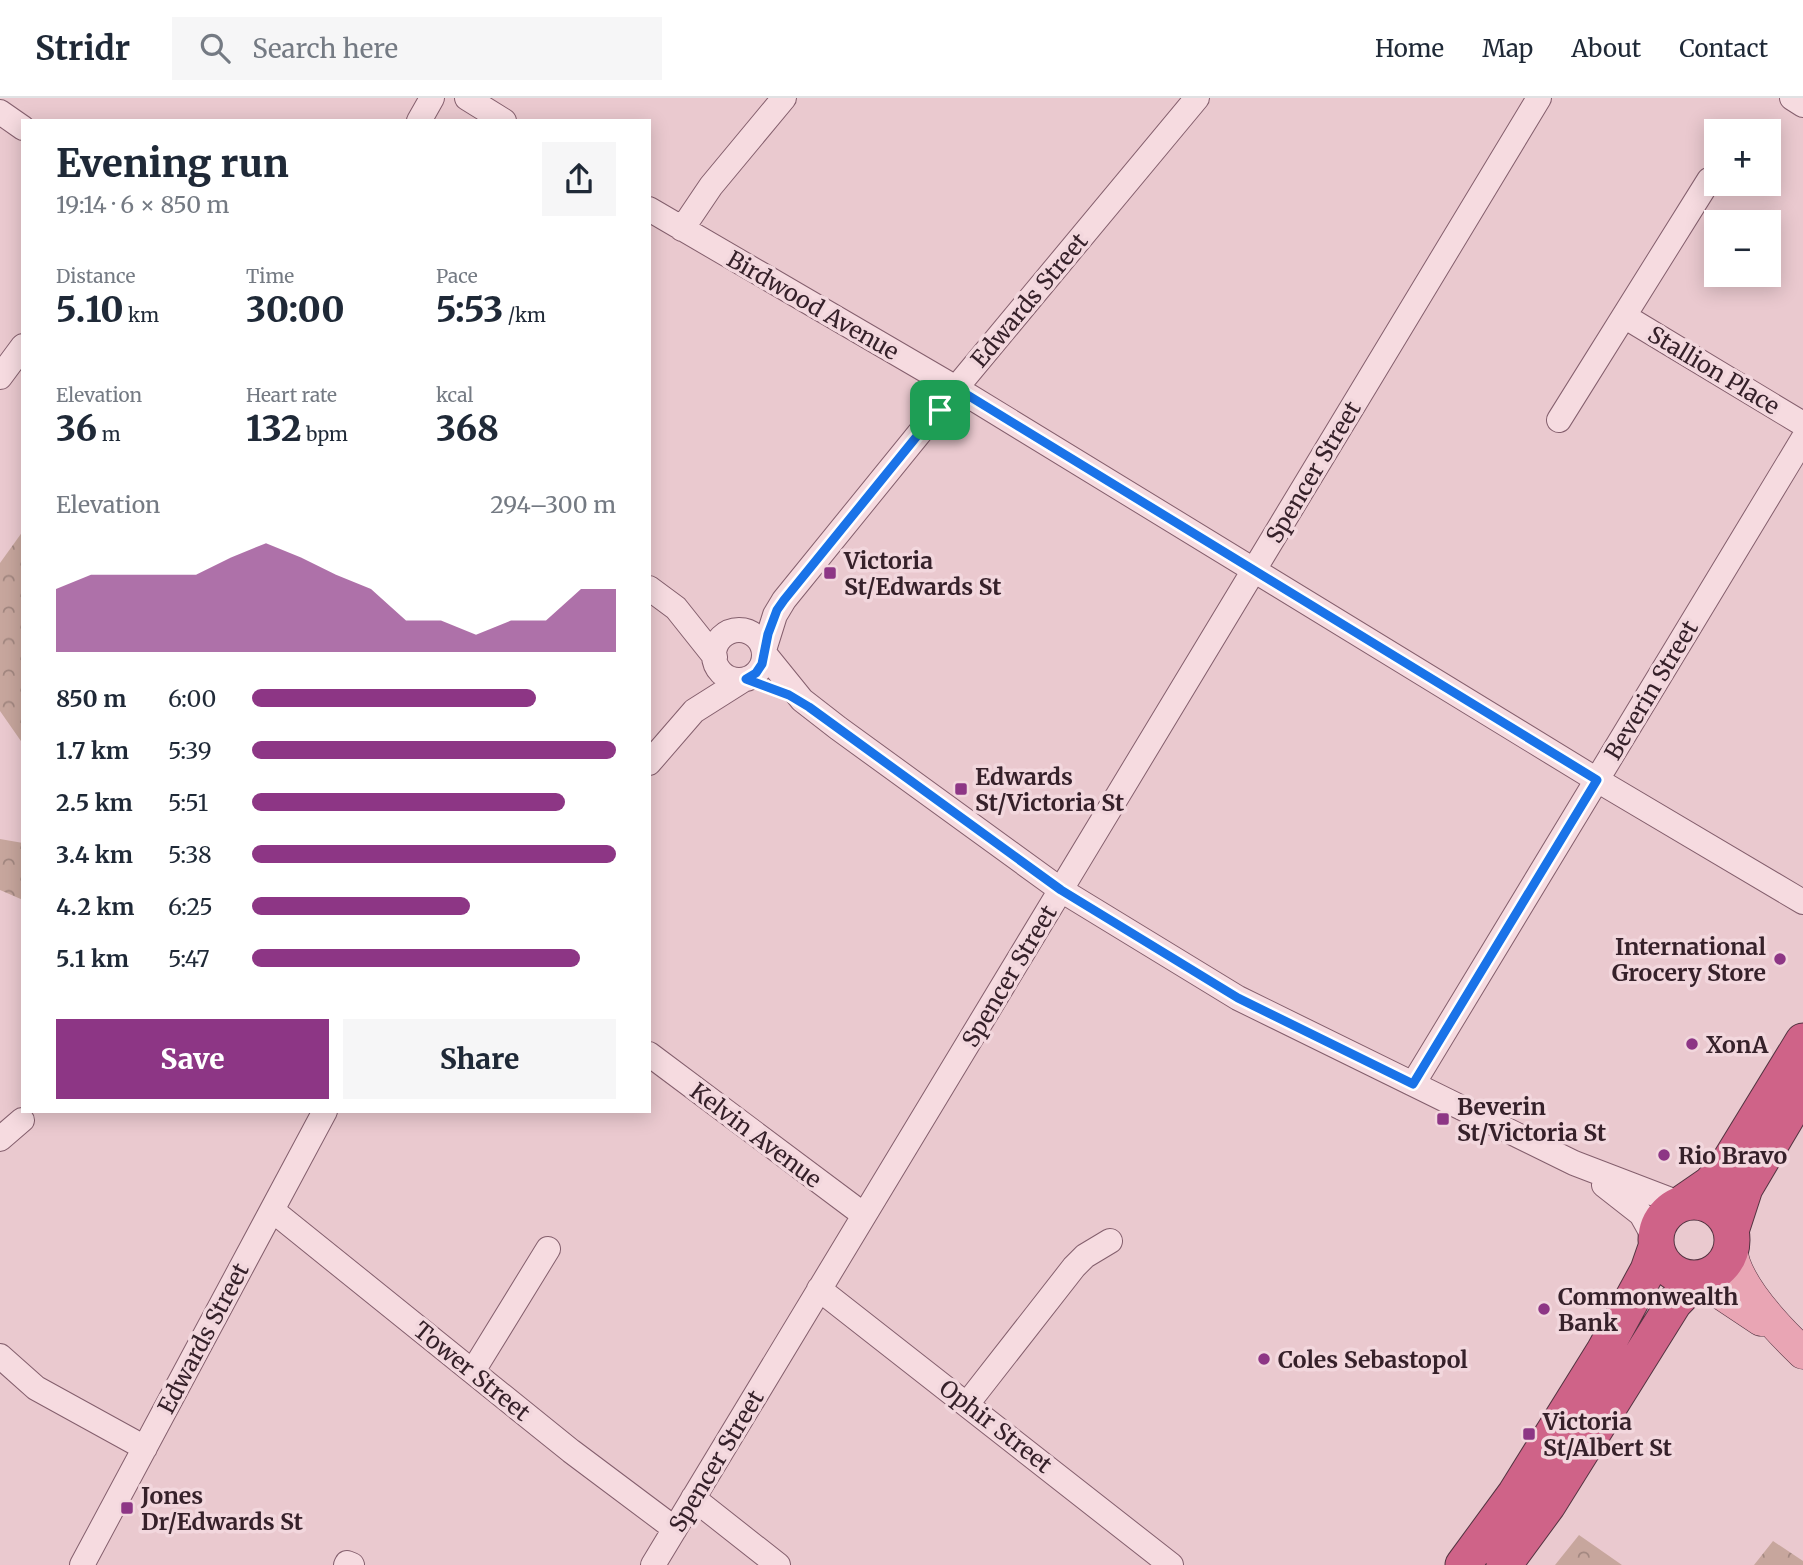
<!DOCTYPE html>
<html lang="en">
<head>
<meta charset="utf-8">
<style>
	body { margin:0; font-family:Merriweather,serif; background:#f6f6f7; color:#1f2937; height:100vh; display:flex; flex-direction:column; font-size:26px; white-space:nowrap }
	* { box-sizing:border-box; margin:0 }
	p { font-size:23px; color:#747a83 }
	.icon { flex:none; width:38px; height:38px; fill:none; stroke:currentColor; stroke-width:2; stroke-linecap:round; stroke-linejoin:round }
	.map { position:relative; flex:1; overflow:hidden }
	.drawer { position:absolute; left:21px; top:21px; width:630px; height:994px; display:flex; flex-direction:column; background:#fff; border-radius:0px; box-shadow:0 4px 18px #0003 }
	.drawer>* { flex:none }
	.fabs { position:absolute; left:1704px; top:21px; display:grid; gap:14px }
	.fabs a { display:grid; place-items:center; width:77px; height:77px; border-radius:0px; background:#fff; box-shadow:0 4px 18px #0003; font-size:35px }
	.pin { position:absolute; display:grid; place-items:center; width:60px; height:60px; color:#fff; margin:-30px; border-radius:14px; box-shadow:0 4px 10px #0006 }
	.round { display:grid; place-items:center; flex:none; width:74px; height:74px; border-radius:0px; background:#f6f6f7 }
	.overview { display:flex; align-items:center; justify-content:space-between; height:119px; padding:0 35px }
	h1 { font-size:38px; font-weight:800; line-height:52px }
	.metrics { display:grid; grid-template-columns:repeat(3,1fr); gap:10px; height:119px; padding:7px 35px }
	.metrics div { display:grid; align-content:center }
	.metrics b { font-size:35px; font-weight:800 }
	.metrics small { font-size:19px; font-weight:400 }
	.metrics p { font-size:19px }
	.chart { height:196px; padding:14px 35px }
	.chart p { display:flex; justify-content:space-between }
	.chart svg { width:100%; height:126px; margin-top:7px; fill:#8d3685; opacity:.7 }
	.primary-button { display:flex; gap:14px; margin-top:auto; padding:14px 35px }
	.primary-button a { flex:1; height:80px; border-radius:0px; background:#8d3685; color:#fff; font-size:28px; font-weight:800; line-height:80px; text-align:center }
	.primary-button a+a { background:#f6f6f7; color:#1f2937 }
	ul { padding:0 35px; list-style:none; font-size:23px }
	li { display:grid; grid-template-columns:112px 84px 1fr; align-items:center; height:52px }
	li i { height:18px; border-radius:9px; background:#8d3685 }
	header { display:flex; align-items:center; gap:42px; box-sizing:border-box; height:98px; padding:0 35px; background:#fff; border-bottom:2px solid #e0e1e3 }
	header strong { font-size:33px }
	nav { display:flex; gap:38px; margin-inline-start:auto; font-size:24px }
	.search { width:490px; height:63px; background:#f6f6f7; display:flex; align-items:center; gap:18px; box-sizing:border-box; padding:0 24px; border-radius:0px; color:#747a83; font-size:26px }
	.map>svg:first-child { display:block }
	.forest { fill:url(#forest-crowns) }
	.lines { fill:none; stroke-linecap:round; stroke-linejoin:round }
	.minor-casing { stroke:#845f6d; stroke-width:26 }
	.major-casing { stroke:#533341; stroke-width:33 }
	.highway-casing { stroke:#533341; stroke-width:37 }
	.minor { stroke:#f6dbe0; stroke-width:24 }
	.major { stroke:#e9a5b4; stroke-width:32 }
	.highway { stroke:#cf6388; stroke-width:35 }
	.route-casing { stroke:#fff; stroke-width:14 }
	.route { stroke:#1a73e8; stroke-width:9 }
	.poi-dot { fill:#8d3685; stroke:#f2d7dd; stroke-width:2.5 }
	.labels { text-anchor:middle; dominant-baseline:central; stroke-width:7; stroke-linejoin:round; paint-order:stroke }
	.street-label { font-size:23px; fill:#36212a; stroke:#f2d7dd }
	.poi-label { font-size:23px; font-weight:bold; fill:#36212a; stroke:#f2d7dd; text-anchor:start }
</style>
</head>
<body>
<header>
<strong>Stridr</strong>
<div class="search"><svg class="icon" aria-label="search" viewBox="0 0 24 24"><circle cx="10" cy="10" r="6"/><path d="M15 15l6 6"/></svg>Search here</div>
<nav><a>Home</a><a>Map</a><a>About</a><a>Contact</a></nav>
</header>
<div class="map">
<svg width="1803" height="1467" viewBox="0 0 1803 1467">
	<defs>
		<pattern id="forest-crowns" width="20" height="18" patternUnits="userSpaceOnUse" patternTransform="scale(1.75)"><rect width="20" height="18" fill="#c7a69d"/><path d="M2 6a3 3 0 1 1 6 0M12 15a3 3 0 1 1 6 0" fill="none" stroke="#a28780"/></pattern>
	</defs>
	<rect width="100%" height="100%" fill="#eac9cf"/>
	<!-- forest -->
	<path class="forest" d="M23 433V646L0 613V465Z
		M0 741 23 745V802L0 792Z
		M1579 1437 1622 1467H1555Z
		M1773 1443 1803 1463V1467H1754Z"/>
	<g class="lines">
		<defs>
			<path id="minor" d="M467 0 504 23
				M1792 0 1803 7
				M0 14 23 30
				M419 23 432 0
				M649 111 956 290 1597 682 1803 804
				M682 131 711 88 784 0
				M1624 218 1803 326
				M0 279 23 248
				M1559 322 1709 82
				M649 490 676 510 715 559
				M714 557a25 25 0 1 1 50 0a25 25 0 1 1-50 0Z
				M764 552 775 517 784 502 956 290 1197 0
				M764 555 802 602 838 630 1061 792 1238 900 1574 1065 1681 1106
				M649 665 694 613 743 582
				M649 956 864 1117
				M1413 986 1803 341
				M0 1041 22 1022
				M1604 1087 1641 1116 1655 1141
				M272 1112 571 1353 675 1431
				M819 1191 1171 1467
				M0 1258 36 1290 145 1350
				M473 1273 548 1151
				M967 1306 1074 1169 1085 1158 1110 1143
				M693 1400 778 1467
				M82 1467 325 1013
				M346 1467 347 1465 352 1467
				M653 1467 1539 0"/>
			<path id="major" d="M1731 1150C1734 1186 1778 1231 1803 1255
				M1698 1180 1761 1222"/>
			<path id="highway" d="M1656 1142a38 38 0 1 1 76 0a38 38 0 1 1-76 0Z
				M1681 1106 1710 1086 1727 1067 1803 943
				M1731 1133 1745 1090 1803 992
				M1463 1467 1515 1396 1604 1253 1648 1172 1656 1149
				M1504 1467 1548 1407 1674 1205 1698 1180"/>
		</defs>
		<!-- minor casing -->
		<use href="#minor" class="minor-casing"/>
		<!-- major casing -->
		<use href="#major" class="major-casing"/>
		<!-- highway casing -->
		<use href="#highway" class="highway-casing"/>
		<!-- minor -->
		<use href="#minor" class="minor"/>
		<!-- major -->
		<use href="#major" class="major"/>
		<!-- highway -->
		<use href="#highway" class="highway"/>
	</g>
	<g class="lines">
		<defs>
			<path id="route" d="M956 290 1597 682 1413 986 1238 900 1061 792 809 609 789 597 746 581 756 575 762 566 768 536 777 512 784 502Z"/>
		</defs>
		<!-- route casing -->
		<use href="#route" class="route-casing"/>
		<!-- route -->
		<use href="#route" class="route"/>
	</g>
	<!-- markers -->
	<g class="poi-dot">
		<rect x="823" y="468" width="14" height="14" rx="3.5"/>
		<rect x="954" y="684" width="14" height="14" rx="3.5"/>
		<circle cx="1780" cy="861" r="7"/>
		<circle cx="1692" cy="946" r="7"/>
		<rect x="1436" y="1014" width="14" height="14" rx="3.5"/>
		<circle cx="1664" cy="1057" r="7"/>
		<circle cx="1544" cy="1211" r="7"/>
		<circle cx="1264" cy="1261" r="7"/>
		<rect x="1522" y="1329" width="14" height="14" rx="3.5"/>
		<rect x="120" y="1403" width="14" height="14" rx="3.5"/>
	</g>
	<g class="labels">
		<!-- street labels -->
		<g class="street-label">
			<text transform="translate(1029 202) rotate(-50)">Edwards Street</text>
			<text transform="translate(813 207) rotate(30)">Birdwood Avenue</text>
			<text transform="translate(1714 272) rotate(31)">Stallion Place</text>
			<text transform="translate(1313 374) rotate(-59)">Spencer Street</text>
			<text transform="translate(1651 592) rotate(-59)">Beverin Street</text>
			<text transform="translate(1009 878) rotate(-59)">Spencer Street</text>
			<text transform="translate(756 1037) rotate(37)">Kelvin Avenue</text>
			<text transform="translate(203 1240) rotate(-62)">Edwards Street</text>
			<text transform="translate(472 1273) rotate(39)">Tower Street</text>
			<text transform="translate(996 1328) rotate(38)">Ophir Street</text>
			<text transform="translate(716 1363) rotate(-59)">Spencer Street</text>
		</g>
		<!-- poi labels -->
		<g class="poi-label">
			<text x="844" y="462">Victoria<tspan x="844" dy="26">St/Edwards St</tspan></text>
			<text x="975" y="678">Edwards<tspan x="975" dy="26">St/Victoria St</tspan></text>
			<text x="1766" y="848" text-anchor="end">International<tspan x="1766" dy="26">Grocery Store</tspan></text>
			<text x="1706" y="946">XonA</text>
			<text x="1457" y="1008">Beverin<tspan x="1457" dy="26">St/Victoria St</tspan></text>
			<text x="1678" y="1057">Rio Bravo</text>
			<text x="1558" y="1198">Commonwealth<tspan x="1558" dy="26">Bank</tspan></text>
			<text x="1278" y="1261">Coles Sebastopol</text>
			<text x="1543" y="1323">Victoria<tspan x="1543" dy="26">St/Albert St</tspan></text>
			<text x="141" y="1397">Jones<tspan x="141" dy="26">Dr/Edwards St</tspan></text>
		</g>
	</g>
</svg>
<div class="fabs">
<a>+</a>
<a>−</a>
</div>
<div class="pin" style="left:940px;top:312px;background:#1e9e55"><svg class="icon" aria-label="arrive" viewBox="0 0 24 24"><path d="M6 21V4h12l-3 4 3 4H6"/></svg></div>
<section class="drawer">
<div class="overview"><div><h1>Evening run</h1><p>19:14 · 6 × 850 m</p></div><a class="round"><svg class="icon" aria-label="share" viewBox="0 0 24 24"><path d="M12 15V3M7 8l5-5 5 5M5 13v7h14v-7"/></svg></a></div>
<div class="metrics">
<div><p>Distance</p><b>5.10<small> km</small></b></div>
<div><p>Time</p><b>30:00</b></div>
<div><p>Pace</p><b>5:53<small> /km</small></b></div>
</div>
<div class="metrics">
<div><p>Elevation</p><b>36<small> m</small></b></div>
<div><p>Heart rate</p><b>132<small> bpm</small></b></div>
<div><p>kcal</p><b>368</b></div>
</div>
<div class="chart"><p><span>Elevation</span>294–300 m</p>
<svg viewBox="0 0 160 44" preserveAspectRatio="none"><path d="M0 44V22L10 17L20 17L30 17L40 17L50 11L60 6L70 11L80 17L90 22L100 33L110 33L120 38L130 33L140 33L150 22L160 22V44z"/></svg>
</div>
<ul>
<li><b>850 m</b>6:00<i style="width:78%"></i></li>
<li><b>1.7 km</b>5:39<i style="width:100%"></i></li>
<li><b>2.5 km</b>5:51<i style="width:86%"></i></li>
<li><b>3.4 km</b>5:38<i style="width:100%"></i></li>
<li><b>4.2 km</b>6:25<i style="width:60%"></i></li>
<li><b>5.1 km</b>5:47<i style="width:90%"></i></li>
</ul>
<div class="primary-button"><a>Save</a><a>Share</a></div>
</section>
</div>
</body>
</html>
